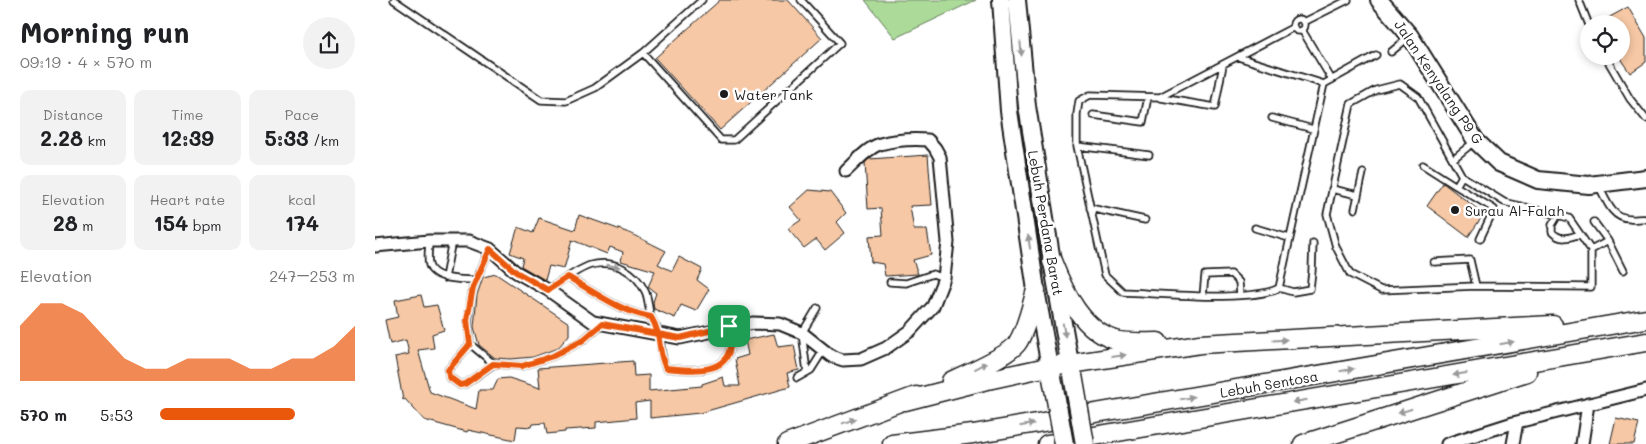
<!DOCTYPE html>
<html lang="en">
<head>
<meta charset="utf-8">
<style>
	body { margin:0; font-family:Mali,sans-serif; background:#f2f2f2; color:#202124; height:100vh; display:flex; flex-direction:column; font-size:19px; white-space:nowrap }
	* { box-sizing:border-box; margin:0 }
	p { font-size:16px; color:#757577 }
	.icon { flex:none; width:28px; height:28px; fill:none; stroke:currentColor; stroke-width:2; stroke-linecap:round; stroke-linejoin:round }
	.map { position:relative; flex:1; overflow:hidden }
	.sheet { display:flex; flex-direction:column; background:#fff; width:375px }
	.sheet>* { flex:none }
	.tools { position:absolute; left:1205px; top:15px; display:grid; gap:10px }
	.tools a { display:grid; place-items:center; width:50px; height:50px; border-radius:50%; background:#fff; box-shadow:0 2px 8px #0003; font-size:25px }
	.pin { position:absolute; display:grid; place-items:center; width:42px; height:42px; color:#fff; margin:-21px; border-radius:10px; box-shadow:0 2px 8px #0006 }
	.round { display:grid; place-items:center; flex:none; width:52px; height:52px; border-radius:26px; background:#f2f2f2 }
	.summary { display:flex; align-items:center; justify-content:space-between; height:85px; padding:0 20px }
	h1 { font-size:28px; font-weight:800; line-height:38px }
	.stats { display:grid; grid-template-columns:repeat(3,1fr); gap:8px; height:85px; padding:5px 20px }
	.stats div { display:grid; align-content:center; border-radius:10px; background:#f2f2f2; text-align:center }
	.stats b { font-size:21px; font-weight:800 }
	.stats small { font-size:14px; font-weight:400 }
	.stats p { font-size:14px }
	.chart { height:140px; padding:10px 20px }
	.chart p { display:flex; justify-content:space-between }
	.chart svg { width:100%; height:90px; margin-top:5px; fill:#ea580c; opacity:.7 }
	ul { padding:0 20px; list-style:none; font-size:16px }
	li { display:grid; grid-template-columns:80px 60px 1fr; align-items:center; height:38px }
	li i { height:12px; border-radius:6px; background:#ea580c }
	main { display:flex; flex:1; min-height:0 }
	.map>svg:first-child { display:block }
	.green { fill:#abda99; stroke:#647b5a }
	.building { fill:#f6c8a5; stroke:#1c1c1c }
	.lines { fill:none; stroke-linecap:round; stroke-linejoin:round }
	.lane-casing { stroke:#1c1c1c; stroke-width:9 }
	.street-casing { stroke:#1c1c1c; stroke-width:15 }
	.secondary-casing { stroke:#1c1c1c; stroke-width:20 }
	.primary-casing { stroke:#1c1c1c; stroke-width:21 }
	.lane { stroke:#fff; stroke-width:5.5 }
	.street { stroke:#fff; stroke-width:11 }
	.secondary { stroke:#fff; stroke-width:16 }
	.primary { stroke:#fff; stroke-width:18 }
	.primary-bridge-casing { stroke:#1c1c1c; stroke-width:21; stroke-linecap:butt }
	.primary-bridge { stroke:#fff; stroke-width:18 }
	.oneway { fill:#999 }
	.route-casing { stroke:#fff; stroke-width:10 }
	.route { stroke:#ea580c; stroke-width:6 }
	.poi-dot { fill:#1c1c1c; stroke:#fff; stroke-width:2 }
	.labels { text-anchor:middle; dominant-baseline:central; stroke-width:5; stroke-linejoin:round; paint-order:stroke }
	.street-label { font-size:14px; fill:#1c1c1c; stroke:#fff }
	.poi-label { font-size:14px; fill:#1c1c1c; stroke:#fff; text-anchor:start }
</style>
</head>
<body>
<main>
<section class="sheet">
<div class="summary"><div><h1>Morning run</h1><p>09:19 · 4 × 570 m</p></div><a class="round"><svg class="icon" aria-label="share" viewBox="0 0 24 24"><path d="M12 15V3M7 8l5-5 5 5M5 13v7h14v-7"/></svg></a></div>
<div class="stats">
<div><p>Distance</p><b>2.28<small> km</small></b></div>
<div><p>Time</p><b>12:39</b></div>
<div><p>Pace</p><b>5:33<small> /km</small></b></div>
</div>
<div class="stats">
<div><p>Elevation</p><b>28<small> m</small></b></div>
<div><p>Heart rate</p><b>154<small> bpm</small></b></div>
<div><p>kcal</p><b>174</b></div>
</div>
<div class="chart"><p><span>Elevation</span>247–253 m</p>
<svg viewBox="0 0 160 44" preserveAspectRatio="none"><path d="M0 44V17L10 6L20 6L30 11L40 22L50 33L60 38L70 38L80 33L90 33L100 33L110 38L120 38L130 33L140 33L150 27L160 17V44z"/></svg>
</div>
<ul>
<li><b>570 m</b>5:53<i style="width:69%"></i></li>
</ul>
</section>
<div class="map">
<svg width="1271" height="444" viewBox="0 0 1271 444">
	<rect width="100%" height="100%" fill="#fff"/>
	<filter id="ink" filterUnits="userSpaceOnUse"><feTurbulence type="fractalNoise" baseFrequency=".02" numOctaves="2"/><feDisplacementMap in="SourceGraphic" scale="10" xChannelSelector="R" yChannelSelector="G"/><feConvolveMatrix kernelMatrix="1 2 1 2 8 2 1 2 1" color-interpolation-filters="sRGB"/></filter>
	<g filter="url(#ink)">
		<!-- green -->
		<path class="green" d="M490 0H601L520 38Z"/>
		<!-- building -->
		<path class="building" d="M345 0H413L447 38 345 130 280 58Z
			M1253 7 1271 38V62L1255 73 1246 60V24H1222Z
			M553 155 557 205 535 206 539 230H552L556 255 538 260 543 274 510 276 508 264 496 262 494 236 508 235 506 208 493 209 490 163 494 159Z
			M1068 183 1109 214 1093 237 1052 206Z
			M434 190 455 192 471 213 462 222 470 233 450 250 441 239 429 248 413 229 426 220 415 207Z
			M204 215 257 234 291 251 283 264 297 271 304 257 327 269 322 280 334 289 321 311 306 305 300 318 279 309 278 302 281 293 273 287 280 271 246 261 248 252 235 247 232 254 197 240 189 269 174 266 170 280 146 266 148 258 135 253 143 227 158 233 164 218 200 230Z
			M121 274 194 323V335L183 348 158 357 136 359 120 358 104 345 99 327 102 295 108 277Z
			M46 295 49 307 62 305 69 330 57 334 59 348 43 350 55 392 101 409 104 390H118L123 379 134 378 165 388 163 368 258 361 259 376 274 375V391L327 386V384L348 377 350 386H365L360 359 373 355 370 340 399 334 403 347 419 345 424 370 412 373 415 387 325 413 275 418V401L260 403 261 418 221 422V428L190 430V432L172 434 170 423 158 424 157 427 142 426 140 440 93 430 92 432 49 420 30 399 28 400 20 357 34 354 31 340 15 344 10 320 23 317 20 300Z
			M1241 418 1264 423 1259 444H1235Z"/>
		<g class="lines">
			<defs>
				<path id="lane" d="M19 0 166 100 191 101 220 88 268 53 327 0
					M1204 0 1214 25
					M918 25a6 6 0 1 1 12 0a6 6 0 1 1-12 0Z
					M929 22 973 0
					M919 27 785 97 715 95 704 101 702 114V146L730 275 748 292C781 293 878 303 904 288L949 84 1001 55
					M927 30 957 80
					M1016 52 1034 37
					M268 53 346 140H359L465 43 426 0
					M1230 56 1255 99 1271 119
					M863 57 949 84
					M1025 84 1043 97 1087 176 1129 202 1194 218 1216 250V287L1101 286 1006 290 975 274 961 247 952 214 976 104 1001 90Z
					M786 98 840 107 848 65
					M718 115 768 122 773 97
					M897 118 938 129
					M702 146 774 155
					M1078 159 1099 142
					M1048 165 1081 186 1087 176
					M1081 186 1119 209 1105 239
					M1224 186C1231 200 1237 219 1255 219 1260 220 1265 218 1271 219
					M957 189 983 195
					M715 208 770 220
					M980 209 988 173
					M1183 215 1177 225V232C1185 241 1194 238 1205 234
					M880 228 914 238
					M54 241C54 248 52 258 54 265 58 280 88 280 101 280
					M1233 241 1248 271
					M115 249 98 287 93 320 95 344 119 364 147 366 178 356 207 341 227 324
					M1216 250 1233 241 1219 222
					M1059 262 1095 260 1101 286
					M193 277C219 292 246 312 276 317
					M70 278 77 240
					M515 282 531 283 558 274 569 278
					M904 288 918 292 935 289 937 271 938 243
					M173 290C184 283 204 268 216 265 239 259 260 271 270 291 274 299 273 309 276 317 278 323 283 327 284 334 287 345 285 358 291 368 313 370 351 376 355 347 356 340 355 333 354 327
					M828 296 830 275 856 274 864 282 865 295
					M95 344 73 370 74 377 85 385 90 384 119 364
					M432 372 427 333 442 308
					M422 378 436 370 448 351"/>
				<path id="street" d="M0 246 54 241H94L115 249 141 272 173 290 218 322 305 338 378 323 405 324 427 333 456 356 468 360 486 359 511 348 535 331 558 306 569 278 573 242 565 157 560 148 553 140C538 139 520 140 505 144 492 148 481 162 471 171
					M1072 444 1138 423 1271 390
					M1138 444 1142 422
					M1207 444 1213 404"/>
				<path id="secondary" d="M626 0 634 111 661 290 675 367
					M642 0 652 106 677 261 695 363
					M1004 0 1035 36 1101 141 1124 163 1163 180 1214 185 1271 178"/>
				<path id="primary" d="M677 261C689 292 708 333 744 341 756 343 770 342 783 342
					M576 381C589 375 638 353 643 342 652 327 656 307 661 290
					M530 401 608 381 663 369 825 344 1178 325
					M412 444 541 396
					M517 444 598 434 1271 319
					M672 444 1271 342
					M928 444 1152 372"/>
			</defs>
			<!-- lane casing -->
			<use href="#lane" class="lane-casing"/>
			<!-- street casing -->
			<use href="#street" class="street-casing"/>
			<!-- secondary casing -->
			<use href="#secondary" class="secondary-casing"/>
			<!-- primary casing -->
			<use href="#primary" class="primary-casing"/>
			<!-- lane -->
			<use href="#lane" class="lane"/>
			<!-- street -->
			<use href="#street" class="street"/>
			<!-- secondary -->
			<use href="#secondary" class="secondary"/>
			<!-- primary -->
			<use href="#primary" class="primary"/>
			<defs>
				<path id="primary-bridge" d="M698 375 710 444
					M677 378 689 444"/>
			</defs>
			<!-- primary-bridge casing -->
			<use href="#primary-bridge" class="primary-bridge-casing"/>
			<!-- primary-bridge -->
			<use href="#primary-bridge" class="primary-bridge"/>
		</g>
		<!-- one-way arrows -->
		<defs><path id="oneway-solid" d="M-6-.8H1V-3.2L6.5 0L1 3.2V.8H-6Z" transform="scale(1.25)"/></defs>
		<g class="oneway">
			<use href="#oneway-solid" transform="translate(646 49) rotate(85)"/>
			<use href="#oneway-solid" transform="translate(654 242) rotate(-99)"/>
			<use href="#oneway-solid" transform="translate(238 266) rotate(11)"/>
			<use href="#oneway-solid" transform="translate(689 330) rotate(80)"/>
			<use href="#oneway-solid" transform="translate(905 340) rotate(-3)"/>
			<use href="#oneway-solid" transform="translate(1132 343) rotate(-10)"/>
			<use href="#oneway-solid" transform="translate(744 356) rotate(-8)"/>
			<use href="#oneway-solid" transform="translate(606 366) rotate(-27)"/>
			<use href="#oneway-solid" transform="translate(972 370) rotate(-10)"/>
			<use href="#oneway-solid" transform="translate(1085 374) rotate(170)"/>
			<use href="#oneway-solid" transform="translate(812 398) rotate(-10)"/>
			<use href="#oneway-solid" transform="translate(925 401) rotate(170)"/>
			<use href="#oneway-solid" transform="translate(1030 411) rotate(162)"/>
			<use href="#oneway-solid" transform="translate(474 421) rotate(-20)"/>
			<use href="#oneway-solid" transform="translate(652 425) rotate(-10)"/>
		</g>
	</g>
	<g class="lines" filter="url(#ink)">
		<defs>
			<path id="route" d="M354 326 305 338 227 324 207 341 178 356 147 366 118 364 90 384 85 385 74 377 73 370 95 344 92 320 98 287 115 249 141 272 173 290 193 277C219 292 246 312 276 317 288 336 282 353 291 368 313 370 351 376 355 347 356 340 355 333 354 326"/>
		</defs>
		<!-- route casing -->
		<use href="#route" class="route-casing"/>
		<!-- route -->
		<use href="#route" class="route"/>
	</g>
	<!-- markers -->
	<g class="poi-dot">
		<circle cx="349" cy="94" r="5"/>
		<circle cx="1080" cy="210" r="5"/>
	</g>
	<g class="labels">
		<!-- street labels -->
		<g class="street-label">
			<text transform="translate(1064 82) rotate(56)">Jalan Kenyalang P9 G</text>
			<text transform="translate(671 223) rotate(80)">Lebuh Perdana Barat</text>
			<text transform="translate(894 384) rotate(-10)">Lebuh Sentosa</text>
		</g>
		<!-- poi labels -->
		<g class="poi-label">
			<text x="359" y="94">Water Tank</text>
			<text x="1090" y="210">Surau Al-Falah</text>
		</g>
	</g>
</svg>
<div class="tools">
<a><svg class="icon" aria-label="locate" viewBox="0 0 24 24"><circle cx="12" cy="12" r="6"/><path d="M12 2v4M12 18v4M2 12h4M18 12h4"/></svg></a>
</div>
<div class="pin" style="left:354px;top:326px;background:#1e9e55"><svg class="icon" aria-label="arrive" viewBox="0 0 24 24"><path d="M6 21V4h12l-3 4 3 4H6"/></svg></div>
</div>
</main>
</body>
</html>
